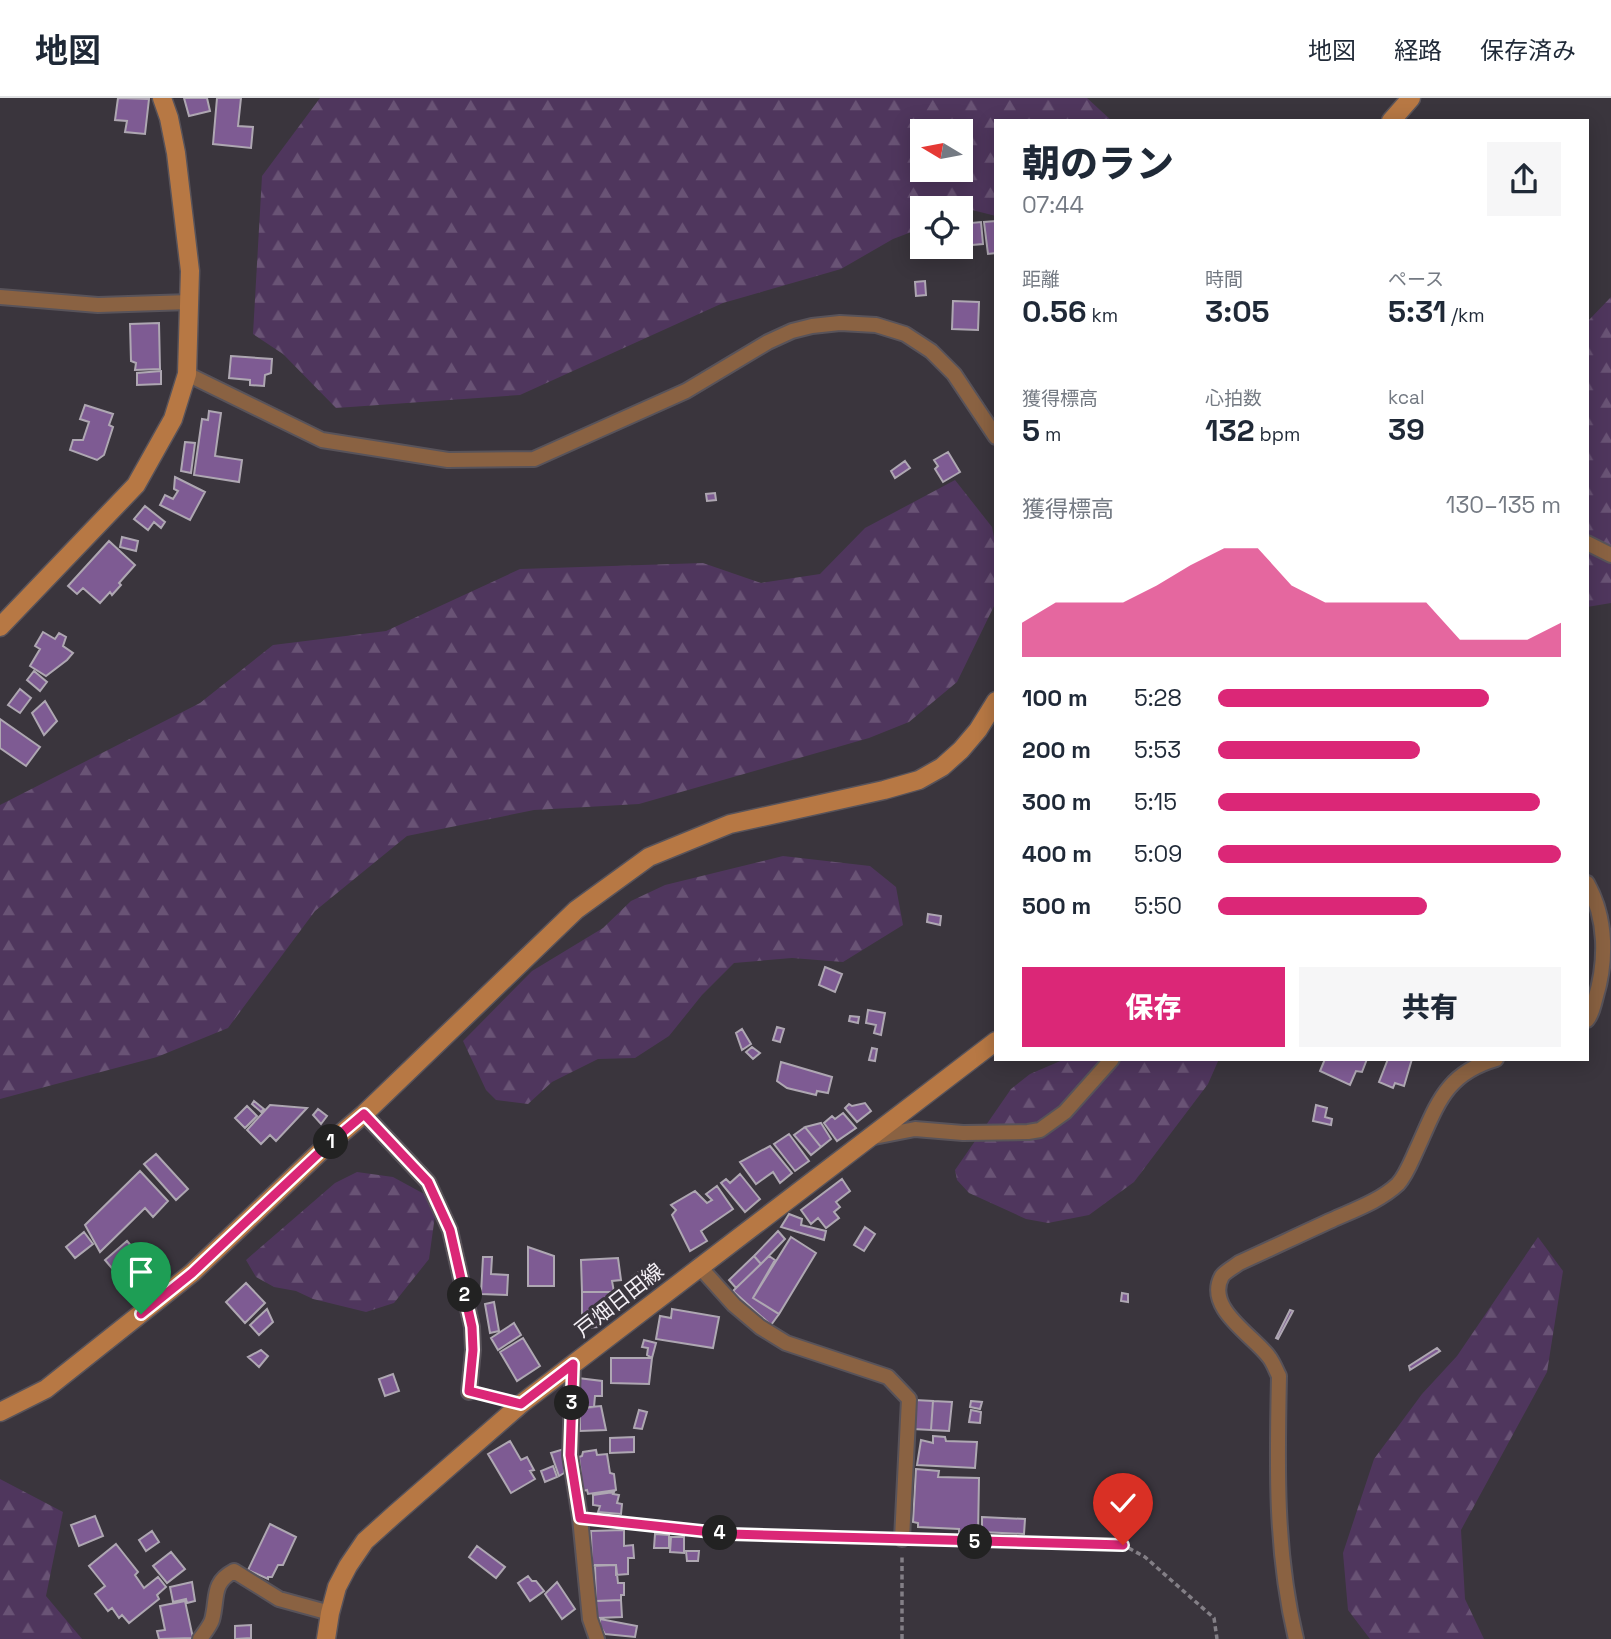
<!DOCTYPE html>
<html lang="ja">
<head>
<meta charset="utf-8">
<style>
	body { margin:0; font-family:"Space Grotesk","Noto Sans JP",sans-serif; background:#f6f6f7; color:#1f2937; height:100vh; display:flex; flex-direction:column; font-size:26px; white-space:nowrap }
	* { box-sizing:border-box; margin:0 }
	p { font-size:23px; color:#747a83 }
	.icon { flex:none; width:38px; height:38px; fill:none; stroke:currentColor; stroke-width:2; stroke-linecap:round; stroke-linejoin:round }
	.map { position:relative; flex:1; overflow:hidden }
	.panel { position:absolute; left:994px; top:21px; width:595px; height:942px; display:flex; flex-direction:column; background:#fff; border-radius:0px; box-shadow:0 4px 18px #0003 }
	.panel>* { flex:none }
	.needle { width:46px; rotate:280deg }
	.controls { position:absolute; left:910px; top:21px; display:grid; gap:14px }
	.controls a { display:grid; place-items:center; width:63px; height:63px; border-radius:0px; background:#fff; box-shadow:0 4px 18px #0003; font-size:35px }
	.pin { position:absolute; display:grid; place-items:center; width:60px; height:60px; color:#fff; margin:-72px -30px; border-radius:50% 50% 50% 0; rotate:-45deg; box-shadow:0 0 7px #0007 }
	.pin .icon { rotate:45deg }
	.km { position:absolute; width:35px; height:35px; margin:-18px; border-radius:50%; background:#222; color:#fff; font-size:19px; line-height:35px; text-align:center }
	.round { display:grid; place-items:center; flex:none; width:74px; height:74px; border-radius:0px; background:#f6f6f7 }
	.headline { display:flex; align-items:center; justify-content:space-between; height:119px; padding:0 28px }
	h1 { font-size:38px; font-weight:800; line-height:52px }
	.stats { display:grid; grid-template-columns:repeat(3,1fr); gap:10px; height:119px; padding:7px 28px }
	.stats div { display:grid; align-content:center }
	.stats b { font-size:30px; font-weight:800 }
	.stats small { font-size:19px; font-weight:400 }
	.stats p { font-size:19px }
	.chart { height:196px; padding:14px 28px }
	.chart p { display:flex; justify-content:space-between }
	.chart svg { width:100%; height:126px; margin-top:7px; fill:#db2777; opacity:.7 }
	.cta { display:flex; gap:14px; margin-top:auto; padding:14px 28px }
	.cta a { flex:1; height:80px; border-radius:0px; background:#db2777; color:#fff; font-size:28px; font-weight:800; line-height:80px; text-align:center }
	.cta a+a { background:#f6f6f7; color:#1f2937 }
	ul { padding:0 28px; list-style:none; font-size:23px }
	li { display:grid; grid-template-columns:112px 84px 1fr; align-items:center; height:52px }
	li i { height:18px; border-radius:9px; background:#db2777 }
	header { display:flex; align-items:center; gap:42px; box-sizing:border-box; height:98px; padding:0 35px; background:#fff; border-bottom:2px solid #e0e1e3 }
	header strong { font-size:33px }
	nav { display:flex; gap:38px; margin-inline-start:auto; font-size:24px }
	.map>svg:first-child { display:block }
	.forest { fill:url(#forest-firs); fill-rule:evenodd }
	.building { fill:#7e5b93; stroke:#aea7b2; stroke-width:2 }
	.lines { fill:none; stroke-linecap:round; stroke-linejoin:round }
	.street-casing { stroke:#58535a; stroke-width:18 }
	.secondary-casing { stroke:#58535a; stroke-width:21 }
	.path { stroke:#837f86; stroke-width:3.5; stroke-dasharray:5 3.5; stroke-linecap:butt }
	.street { stroke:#8a6242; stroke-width:14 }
	.secondary { stroke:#b77844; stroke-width:18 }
	.route-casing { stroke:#fff; stroke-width:14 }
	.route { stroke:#db2777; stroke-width:9 }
	.labels { text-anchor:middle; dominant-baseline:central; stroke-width:6; stroke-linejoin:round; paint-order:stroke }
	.street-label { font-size:21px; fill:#f3eff5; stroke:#3a353d }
</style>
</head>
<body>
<header>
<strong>地図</strong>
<nav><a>地図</a><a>経路</a><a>保存済み</a></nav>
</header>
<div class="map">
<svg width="1611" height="1541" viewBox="0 0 1611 1541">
	<defs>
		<pattern id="forest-firs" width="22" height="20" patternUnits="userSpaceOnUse" patternTransform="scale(1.75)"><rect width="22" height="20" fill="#4f365d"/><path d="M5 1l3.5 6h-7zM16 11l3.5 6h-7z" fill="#695375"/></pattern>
	</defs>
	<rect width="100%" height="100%" fill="#3a353d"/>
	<!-- forest -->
	<path class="forest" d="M320 0H1087L1112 23H996V118L972 112 961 116V110H922V130L893 141 841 171 723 205 520 297 336 310 283 256 253 236 262 78ZM922 33H961V72H922Z
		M1611 199V505L1587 509V224Z
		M955 382 992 429 996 450V504L957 584 909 624 869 640 639 706 534 712 407 738 315 813 228 930 157 959 0 1001V707L200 605 273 547 386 533 520 471 703 465 761 485 820 476 865 430Z
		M783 758 870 768 896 789 903 827 843 864 792 860 734 865 702 897 669 938 635 960 598 961 552 984 528 1006 496 1002 486 992 463 943 532 873 603 830 631 803 665 787Z
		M1065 961H1219L1208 986 1134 1084 1089 1117 1048 1125 1026 1121 969 1095 957 1082 955 1072 1011 991 1030 976Z
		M357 1074 393 1079 437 1103 429 1161 394 1205 366 1214 313 1201 296 1193 274 1189 256 1179 246 1162 335 1085Z
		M1538 1139 1563 1173 1547 1274 1461 1432 1465 1501 1484 1541H1370L1348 1512 1343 1455 1374 1361 1422 1296 1457 1258Z
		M0 1381 63 1414 46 1498 82 1541H0Z"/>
	<!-- building -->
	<path class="building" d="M118 0 149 1 145 36 125 34 127 23 115 22Z
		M184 0H207L210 13 189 18Z
		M217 0H241L238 28 253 29 251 50 213 46Z
		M996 123V155L988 156 984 124Z
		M981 124 983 146 961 148V126Z
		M925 183 926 197 916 198 915 184Z
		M953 203 979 204 978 232 952 231Z
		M159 225 160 271 135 272 136 265 131 263 130 226Z
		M231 258 272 261 271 275 265 277 264 288 250 287V282L229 280Z
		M161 273V286L137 287V275Z
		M85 307 113 316 109 327 113 329 104 357 97 362 70 352 73 342H83L89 324 80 321Z
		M209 313 221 315 215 358 242 362 239 384 194 377 202 321 208 322Z
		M185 344 195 345 191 375 181 373Z
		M948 354 960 374 943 384 935 371 938 368 934 362Z
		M905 363 910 370 895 380 891 373Z
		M175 379 205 394 190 422 160 407 165 397 173 401 178 393 174 391Z
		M715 395 716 402 707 403 706 396Z
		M145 408 165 424 161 430 154 424 148 432 134 421Z
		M122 439 138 443 136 453 120 449Z
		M109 443 135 467 119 485 121 487 112 497 110 494 100 505 83 490 77 496 68 488Z
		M43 534 55 541 59 535 66 539 63 548 73 555 67 562 46 578 30 568 40 551 35 548Z
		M34 573 47 584 40 593 27 582Z
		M20 591 31 600 20 615 8 607Z
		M45 603 57 623 44 637 32 615Z
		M0 621 40 649 26 668 0 650Z
		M928 816 941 818 940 827 927 824Z
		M825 869 842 876 835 894 819 887Z
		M868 912 885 915 881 937 874 935 876 927 866 925Z
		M850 918 859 919 858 925 849 923Z
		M777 929 784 931 780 944 773 942Z
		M742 931 751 946 742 952 736 935Z
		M752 949 760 955 753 961 746 954Z
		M872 950 877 951 875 963 869 962Z
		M1325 961H1367L1362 974 1356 973 1350 987 1320 973Z
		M1388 961H1412L1404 988 1395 985 1393 990 1379 984Z
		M781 964 832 979 828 995 817 993 816 997 787 990 777 983Z
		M254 1003 264 1011 261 1014 252 1006Z
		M865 1005 871 1013 857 1024 845 1010 849 1006 852 1008Z
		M270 1007 307 1010 276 1043 270 1037 261 1046 247 1032Z
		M1316 1007 1327 1010 1325 1019 1332 1021 1331 1027 1313 1023Z
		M247 1008 257 1018 245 1030 235 1020Z
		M318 1011 327 1018 321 1026 313 1017Z
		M843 1015 856 1030 837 1043 824 1025 832 1018 835 1021Z
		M821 1025 831 1041 821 1049 805 1029Z
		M805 1029 821 1049 811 1057 794 1037Z
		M789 1036 809 1063 795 1073 774 1046Z
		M770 1048 792 1075 780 1085 773 1074 756 1086 740 1064Z
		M156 1056 188 1091 176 1102 144 1066Z
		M140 1073 168 1103 153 1119 145 1110 100 1154 85 1127Z
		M740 1076 760 1101 745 1114 721 1085 726 1081 730 1085Z
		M842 1081 850 1093 836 1104 840 1109 834 1114 839 1120 826 1130 818 1120 811 1126 801 1112Z
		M717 1088 733 1111 701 1133 707 1143 690 1153 672 1117 676 1112 671 1107 695 1093 707 1105 712 1102 706 1096Z
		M789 1116 802 1121 801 1127 826 1133 824 1142 781 1129Z
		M865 1129 875 1136 864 1153 854 1147Z
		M778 1133 785 1141 761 1166 754 1158Z
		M84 1134 93 1146 75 1160 66 1149Z
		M791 1139 816 1155 779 1216 753 1200Z
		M127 1143 149 1169 127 1188 105 1162Z
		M528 1149 554 1158V1188H528Z
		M754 1158 761 1166 736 1190 729 1182Z
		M769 1158 775 1162 753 1200 779 1216 771 1227 733 1193Z
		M483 1159H492L491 1176 508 1177 507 1197 481 1196Z
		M618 1160 621 1182 612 1183 614 1194H582L581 1162Z
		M643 1171 652 1182 642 1190 633 1178Z
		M246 1185 265 1205 245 1225 226 1204Z
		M582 1194H614V1211H605V1220H598V1229L582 1230Z
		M1122 1195 1128 1196V1204L1121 1203Z
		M494 1204 499 1233 490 1235 485 1206Z
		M267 1211 273 1224 259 1237 250 1227Z
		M672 1211 719 1219 713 1250 656 1241 660 1218 671 1220Z
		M1290 1212 1293 1213 1278 1241 1276 1240Z
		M514 1225 521 1237 498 1252 491 1240Z
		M523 1240 540 1268 517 1283 500 1254Z
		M644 1242 656 1245 652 1260 647 1257 648 1250 642 1249Z
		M1437 1250 1440 1253 1410 1272 1409 1268Z
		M261 1252 268 1258 259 1269 248 1259Z
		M611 1260H652L649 1286 611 1285Z
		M393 1276 399 1293 385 1298 379 1281Z
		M578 1280 602 1283V1298H595L594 1309 580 1310 583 1302 577 1301Z
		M915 1302 933 1303 931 1332 913 1331Z
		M933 1303 952 1304 949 1333 931 1332Z
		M971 1303 982 1304 980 1311 970 1309Z
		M601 1308 606 1332 580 1333V1310Z
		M639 1312 647 1314 642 1331 634 1330Z
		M971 1312 981 1314 980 1325 969 1324Z
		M933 1338 945 1339 946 1343 977 1344 975 1370 917 1367 921 1342 933 1345Z
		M634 1339V1354L610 1355V1340Z
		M510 1343 521 1362 527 1359 534 1372 530 1373 535 1381 511 1395 488 1356Z
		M564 1351V1375L559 1378 551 1355Z
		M596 1352 597 1357 607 1356 610 1375 614 1376 616 1392 588 1396 587 1392 579 1394 577 1377 581 1376 579 1359 582 1358 583 1354Z
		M553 1368 557 1379 545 1384 541 1373Z
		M916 1371 939 1373 938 1379 979 1380 978 1437 959 1436V1431L918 1429V1425L913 1424Z
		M614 1394 613 1396 619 1397 617 1405 622 1406 621 1416 598 1414 600 1408 593 1407V1397Z
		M95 1418 103 1438 79 1448 71 1427Z
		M982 1419 1025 1421 1024 1436 982 1434Z
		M270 1426 296 1439 283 1467H278L272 1479H268V1481L248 1472Z
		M624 1432V1448L633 1447 634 1460H628V1476L616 1477V1467L592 1468 591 1433Z
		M152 1433 159 1444 146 1453 139 1442Z
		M655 1436 669 1437V1450H654Z
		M671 1439H684V1455L670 1454Z
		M116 1446 138 1474 135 1477 144 1490 158 1479 166 1489 157 1497 159 1501 129 1525 122 1517 119 1520 112 1510 108 1513 95 1496 105 1488 89 1468Z
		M477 1448 505 1469 496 1480 469 1459Z
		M686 1453H699L698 1463H687Z
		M171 1454 185 1471 167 1485 153 1468Z
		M595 1467H616L618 1485H624V1497H621V1502L596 1503Z
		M528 1478 532 1483H536L544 1493 530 1503 518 1485Z
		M192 1484 195 1503 187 1505 186 1501 173 1504 170 1489Z
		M557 1484 575 1511 562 1521 545 1496Z
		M621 1502 622 1519 597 1520 596 1503Z
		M185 1503 193 1540 159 1541 157 1533 165 1532 160 1508Z
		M600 1521 637 1528 635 1539 605 1536 600 1528Z
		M251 1527V1540L235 1541V1528Z"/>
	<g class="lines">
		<defs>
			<path id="street" d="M0 199 98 207 190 204
				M187 276 322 342 448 362 534 361 686 293 768 244 792 233 812 228 840 225 876 227 905 236 931 253 954 276 996 339
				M1587 445 1611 457
				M1587 785C1607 821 1607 863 1595 902 1593 909 1592 916 1587 922
				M364 1016 428 1084 450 1132 472 1229 473 1252 469 1294
				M869 1040 915 1031 963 1035 1028 1034 1040 1032 1065 1014 1112 961
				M699 1168 734 1207 760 1229 786 1245 888 1279 909 1301 902 1441
				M573 1266 570 1357 580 1420 590 1521 597 1541
				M200 1541C204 1535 210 1528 212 1522 218 1500 211 1485 234 1473L279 1501 330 1515
				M1296 1541C1275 1454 1277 1367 1279 1278 1276 1272 1273 1264 1269 1259 1254 1238 1204 1210 1222 1178 1226 1173 1234 1169 1239 1165 1270 1151 1301 1136 1332 1122 1354 1112 1380 1103 1398 1086 1406 1077 1411 1064 1416 1053 1437 1008 1444 976 1496 961"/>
			<path id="secondary" d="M1391 23 1411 0
				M0 529 136 387 173 321 187 276 190 173 176 55 169 20 162 0
				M0 1314 46 1291 192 1175 323 1051 364 1016 576 812 649 759 730 726 884 692 919 682 942 669 961 652 978 632 996 603
				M326 1541 330 1515 337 1489 348 1468 365 1443 395 1416 521 1306 996 943"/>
		</defs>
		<!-- street casing -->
		<use href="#street" class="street-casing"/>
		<!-- secondary casing -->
		<use href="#secondary" class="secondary-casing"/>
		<!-- path -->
		<path class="path" d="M481 1297 501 1301
			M593 1421 730 1436 889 1441
			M917 1442 1123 1447 1145 1459 1214 1520 1217 1541
			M902 1541V1456"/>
		<!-- street -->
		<use href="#street" class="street"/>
		<!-- secondary -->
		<use href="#secondary" class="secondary"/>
	</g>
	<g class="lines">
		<defs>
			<path id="route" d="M141 1216 192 1175 323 1051 364 1016 428 1084 450 1132 472 1229 473 1252 469 1293 521 1306 573 1266 570 1357 580 1420 730 1436 1123 1447"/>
		</defs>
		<!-- route casing -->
		<use href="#route" class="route-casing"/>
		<!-- route -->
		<use href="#route" class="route"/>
	</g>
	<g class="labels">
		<!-- street labels -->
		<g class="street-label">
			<text transform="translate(619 1202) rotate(-38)">戸畑日田線</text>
		</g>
	</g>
</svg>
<div class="controls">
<a><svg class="needle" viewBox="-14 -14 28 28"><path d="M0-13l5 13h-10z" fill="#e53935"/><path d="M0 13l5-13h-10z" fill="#747a83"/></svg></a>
<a><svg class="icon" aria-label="locate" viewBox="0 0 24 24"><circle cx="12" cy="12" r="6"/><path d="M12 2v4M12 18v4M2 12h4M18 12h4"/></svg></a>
</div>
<div class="pin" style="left:141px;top:1216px;background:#1e9e55"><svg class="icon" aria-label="arrive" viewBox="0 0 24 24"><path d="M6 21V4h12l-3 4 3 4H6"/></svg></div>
<div class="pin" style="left:1123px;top:1447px;background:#d93025"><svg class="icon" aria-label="check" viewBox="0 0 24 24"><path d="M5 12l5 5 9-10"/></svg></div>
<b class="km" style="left:331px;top:1044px">1</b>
<b class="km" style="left:465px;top:1197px">2</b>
<b class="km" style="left:572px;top:1305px">3</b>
<b class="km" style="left:720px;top:1435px">4</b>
<b class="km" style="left:975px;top:1444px">5</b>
<section class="panel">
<div class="headline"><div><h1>朝のラン</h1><p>07:44</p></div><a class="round"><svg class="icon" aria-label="share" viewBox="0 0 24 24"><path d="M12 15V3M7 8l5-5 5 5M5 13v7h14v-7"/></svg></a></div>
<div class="stats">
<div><p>距離</p><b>0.56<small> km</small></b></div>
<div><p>時間</p><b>3:05</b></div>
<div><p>ペース</p><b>5:31<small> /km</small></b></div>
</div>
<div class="stats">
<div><p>獲得標高</p><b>5<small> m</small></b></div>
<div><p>心拍数</p><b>132<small> bpm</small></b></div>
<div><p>kcal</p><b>39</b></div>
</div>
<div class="chart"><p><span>獲得標高</span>130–135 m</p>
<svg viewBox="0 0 160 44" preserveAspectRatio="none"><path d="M0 44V32L10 25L20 25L30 25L40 19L50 12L60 6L70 6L80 19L90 25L100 25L110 25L120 25L130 38L140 38L150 38L160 32V44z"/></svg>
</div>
<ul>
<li><b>100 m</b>5:28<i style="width:79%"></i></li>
<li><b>200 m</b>5:53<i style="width:59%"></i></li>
<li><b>300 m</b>5:15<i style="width:94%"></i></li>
<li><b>400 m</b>5:09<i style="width:100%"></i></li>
<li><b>500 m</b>5:50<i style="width:61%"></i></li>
</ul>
<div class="cta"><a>保存</a><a>共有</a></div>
</section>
</div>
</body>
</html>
